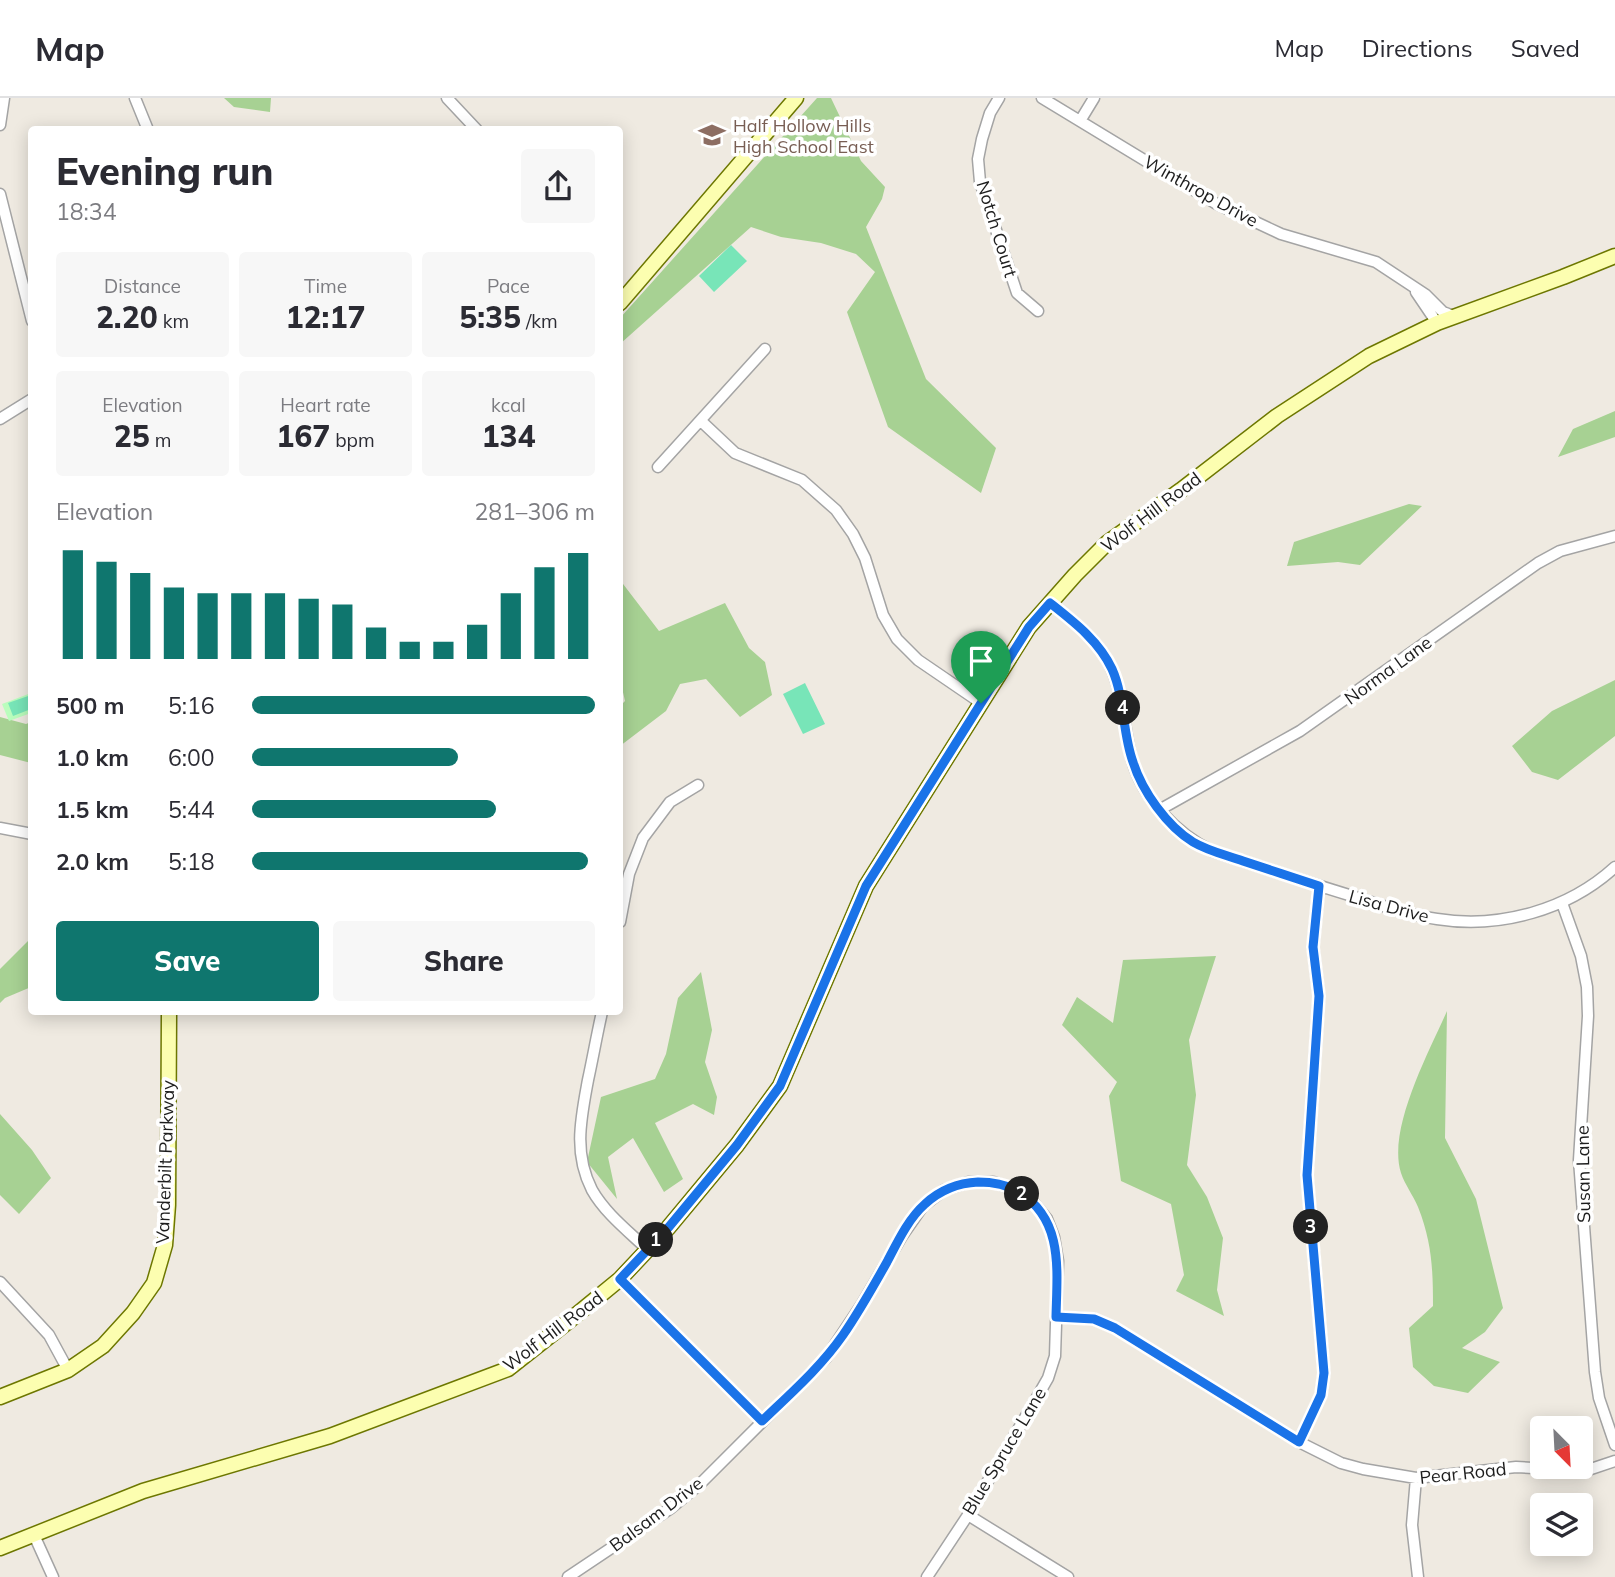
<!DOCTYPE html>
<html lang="en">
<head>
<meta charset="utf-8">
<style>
	body { margin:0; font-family:Mulish,sans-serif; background:#f7f7f7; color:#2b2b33; height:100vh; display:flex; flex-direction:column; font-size:26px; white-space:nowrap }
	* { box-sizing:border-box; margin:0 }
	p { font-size:23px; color:#7c7c81 }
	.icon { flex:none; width:38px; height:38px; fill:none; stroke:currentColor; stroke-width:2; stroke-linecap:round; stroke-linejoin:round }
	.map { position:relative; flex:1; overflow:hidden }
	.details { position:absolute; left:28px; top:28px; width:595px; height:889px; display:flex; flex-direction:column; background:#fff; border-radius:7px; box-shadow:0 4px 18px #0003 }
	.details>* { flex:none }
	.needle { width:46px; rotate:156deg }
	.controls { position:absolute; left:1530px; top:1318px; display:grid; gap:14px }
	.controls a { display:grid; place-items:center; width:63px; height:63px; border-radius:7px; background:#fff; box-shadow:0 4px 18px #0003; font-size:35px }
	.pin { position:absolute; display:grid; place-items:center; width:60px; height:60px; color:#fff; margin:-72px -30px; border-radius:50% 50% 50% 0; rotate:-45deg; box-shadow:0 0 7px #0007 }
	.pin .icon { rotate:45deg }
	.km { position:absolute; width:35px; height:35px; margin:-18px; border-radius:50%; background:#222; color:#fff; font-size:19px; line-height:35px; text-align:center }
	.round { display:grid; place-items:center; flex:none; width:74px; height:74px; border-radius:7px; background:#f7f7f7 }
	.headline { display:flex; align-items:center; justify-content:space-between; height:119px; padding:0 28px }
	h1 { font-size:38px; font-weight:800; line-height:52px }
	.stats { display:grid; grid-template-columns:repeat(3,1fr); gap:10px; height:119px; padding:7px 28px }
	.stats div { display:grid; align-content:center; border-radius:7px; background:#f7f7f7; text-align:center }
	.stats b { font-size:30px; font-weight:800 }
	.stats small { font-size:19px; font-weight:400 }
	.stats p { font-size:19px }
	.chart { height:196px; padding:14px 28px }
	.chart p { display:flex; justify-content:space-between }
	.chart svg { width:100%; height:126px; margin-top:7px; stroke:#0f766e; stroke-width:6 }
	.cta { display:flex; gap:14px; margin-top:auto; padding:14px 28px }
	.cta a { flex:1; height:80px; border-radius:7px; background:#0f766e; color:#fff; font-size:28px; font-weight:800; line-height:80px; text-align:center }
	.cta a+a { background:#f7f7f7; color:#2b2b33 }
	ul { padding:0 28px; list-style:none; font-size:23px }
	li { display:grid; grid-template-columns:112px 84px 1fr; align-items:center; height:52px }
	li i { height:18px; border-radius:9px; background:#0f766e }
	header { display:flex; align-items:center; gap:42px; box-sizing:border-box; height:98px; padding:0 35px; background:#fff; border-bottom:2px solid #e1e1e2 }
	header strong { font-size:33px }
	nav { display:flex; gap:38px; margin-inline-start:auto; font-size:24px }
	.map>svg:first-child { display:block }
	.forest { fill:#a7d193 }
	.park { fill:#bafdbd }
	.pitch { fill:#78e5b8 }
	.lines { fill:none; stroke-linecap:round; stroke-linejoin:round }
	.street-casing { stroke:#a4a4a4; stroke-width:13 }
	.secondary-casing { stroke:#6d7700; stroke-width:17 }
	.street { stroke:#fff; stroke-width:10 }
	.secondary { stroke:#fcfeb0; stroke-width:14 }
	.route-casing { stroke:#fff; stroke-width:14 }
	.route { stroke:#1a73e8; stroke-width:9 }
	.labels { text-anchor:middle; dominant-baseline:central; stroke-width:7; stroke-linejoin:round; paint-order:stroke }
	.education-label { font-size:18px; fill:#785e54; stroke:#fff; text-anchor:start }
	.street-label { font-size:18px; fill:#1d1d1d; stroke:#fff }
</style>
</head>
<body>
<header>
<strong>Map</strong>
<nav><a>Map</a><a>Directions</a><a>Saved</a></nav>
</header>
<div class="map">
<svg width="1615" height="1479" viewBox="0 0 1615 1479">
	<rect width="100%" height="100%" fill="#efeae1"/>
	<!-- forest -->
	<path class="forest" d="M224 0H271L270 14 234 9Z
		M817 0H831L861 63 885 89 882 101 866 129 926 281 996 350 981 395 888 329 847 214 875 174 856 156 821 145 781 139 751 129 620 246V220Z
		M1615 313V339L1558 359 1573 331Z
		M1409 406 1422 408 1360 467 1338 464 1287 468 1294 444Z
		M620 482 659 533 725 505 749 550 765 564 772 597 740 619 706 581 680 586 666 613 620 648V608L625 603 620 581Z
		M1615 582V638L1558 682 1532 674 1512 648 1552 613Z
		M0 619 26 626 31 624V665L0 657Z
		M31 840V889L5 900 0 905V871Z
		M1216 858 1189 942 1196 997 1187 1067 1207 1099 1223 1140 1217 1192 1224 1218 1176 1193 1184 1177 1171 1106 1121 1083 1109 998 1117 984 1062 927 1077 899 1113 925 1123 862Z
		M701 874 712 932 705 964 717 999 714 1017 693 1006 655 1025 683 1081 664 1094 633 1040 608 1059 617 1101 587 1064 601 999 655 981 666 956 678 900Z
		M1447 913 1445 1040 1476 1101 1503 1210 1485 1234 1462 1250 1500 1264 1468 1295 1434 1288 1413 1269 1409 1230 1433 1208C1433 1172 1432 1144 1418 1109 1413 1097 1405 1087 1401 1075 1387 1031 1429 954 1447 913Z
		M0 1016 32 1052 51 1080 19 1116 0 1097Z"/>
	<!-- park -->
	<path class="park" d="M31 595V615L9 623 2 606Z"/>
	<!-- pitch -->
	<path class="pitch" d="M731 147 747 163 714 194 699 178Z
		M805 585 825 626 803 636 783 596Z
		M31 597V611L13 618 8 605Z"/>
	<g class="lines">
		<defs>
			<path id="street" d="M135 0 148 32
				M447 0 477 32
				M999 0 990 15 982 41 978 61 980 84 1017 195 1038 213
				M1042 0 1215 105 1281 136 1376 164 1426 197 1443 214 1456 219
				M1080 23 1094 0
				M0 27 4 0
				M0 96 32 223
				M1416 194 1437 225
				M0 321 32 301
				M701 323 735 355 802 382 836 412 853 436 865 460 883 517 897 541 918 562 981 605
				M658 369 765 251
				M1050 505C1074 524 1100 543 1112 572 1124 601 1124 632 1132 662 1143 701 1177 736 1212 753 1258 768 1303 783 1349 797 1378 806 1407 817 1437 821 1500 831 1568 812 1615 769
				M1161 711 1300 633 1538 465 1560 453 1615 438
				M0 730 32 736
				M1562 805 1581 858 1587 889 1588 918 1579 1062 1595 1274 1599 1300 1615 1347
				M620 824 629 776 643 740 670 704 698 687
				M602 914C597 936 593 959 588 982 581 1020 573 1055 592 1092 605 1115 628 1133 647 1151
				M620 1181 762 1323
				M0 1184 49 1237 68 1272
				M1056 1219 1094 1221 1115 1230 1299 1344 1341 1365 1363 1371 1416 1380 1516 1369 1585 1373 1615 1363
				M1299 1344 1321 1297 1324 1275 1307 1077 1319 898 1313 849 1319 788
				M1416 1380 1412 1427 1418 1479
				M968 1417 1068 1479
				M34 1437 53 1479
				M568 1479 671 1410 700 1386 826 1260 862 1206 902 1138 923 1108 944 1092 969 1084H993L1016 1092 1033 1104 1047 1121 1054 1139 1058 1163 1055 1258 1048 1280 1036 1301 968 1417 927 1479"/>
			<path id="secondary" d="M620 205 796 0
				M0 1299 68 1272 103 1248 133 1215 154 1185 165 1147 168 1107 169 914
				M0 1450 143 1393 330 1338 508 1271 570 1222 620 1181 668 1130 737 1047 780 988 866 788 1029 529 1075 477 1107 445 1181 392 1277 318 1369 258 1437 225 1563 179 1615 158"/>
		</defs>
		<!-- street casing -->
		<use href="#street" class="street-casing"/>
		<!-- secondary casing -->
		<use href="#secondary" class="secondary-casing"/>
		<!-- street -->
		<use href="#street" class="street"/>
		<!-- secondary -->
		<use href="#secondary" class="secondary"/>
	</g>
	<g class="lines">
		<defs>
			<path id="route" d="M1050 505C1074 524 1099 543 1112 571 1125 600 1122 634 1133 664 1142 693 1167 728 1193 744 1208 753 1226 757 1243 763 1268 771 1294 780 1319 788L1313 849 1319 898 1307 1077 1324 1275 1321 1297 1299 1344 1115 1230 1094 1221 1056 1219C1057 1172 1064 1122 1019 1094 1006 1086 992 1084 978 1084 958 1085 939 1093 925 1106 908 1121 897 1145 887 1164 873 1189 859 1214 843 1237 820 1270 790 1296 762 1323L620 1181 668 1130 737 1047 780 988 866 788 1029 529Z"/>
		</defs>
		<!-- route casing -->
		<use href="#route" class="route-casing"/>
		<!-- route -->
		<use href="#route" class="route"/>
	</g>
	<!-- icons -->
	<defs>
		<symbol id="school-bare" viewBox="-9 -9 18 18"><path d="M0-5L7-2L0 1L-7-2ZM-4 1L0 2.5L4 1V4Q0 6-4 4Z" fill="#8d6e63" stroke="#fff" stroke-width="2.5" paint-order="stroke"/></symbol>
	</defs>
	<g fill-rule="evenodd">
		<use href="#school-bare" x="693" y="18" width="38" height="38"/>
	</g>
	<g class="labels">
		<!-- education labels -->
		<g class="education-label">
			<text x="733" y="27">Half Hollow Hills<tspan x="733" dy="21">High School East</tspan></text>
		</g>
		<!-- street labels -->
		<g class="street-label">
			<text transform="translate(1201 93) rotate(29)">Winthrop Drive</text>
			<text transform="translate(997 131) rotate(73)">Notch Court</text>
			<text transform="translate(1151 414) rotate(-37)">Wolf Hill Road</text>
			<text transform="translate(1388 572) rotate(-36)">Norma Lane</text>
			<text transform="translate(1389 808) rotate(15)">Lisa Drive</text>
			<text transform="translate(165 1064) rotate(-88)">Vanderbilt Parkway</text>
			<text transform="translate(1583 1076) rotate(-91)">Susan Lane</text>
			<text transform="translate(553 1233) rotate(-37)">Wolf Hill Road</text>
			<text transform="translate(1004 1353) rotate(-59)">Blue Spruce Lane</text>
			<text transform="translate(1463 1375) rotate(-6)">Pear Road</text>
			<text transform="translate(656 1416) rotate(-37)">Balsam Drive</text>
		</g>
	</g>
</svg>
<div class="controls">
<a><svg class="needle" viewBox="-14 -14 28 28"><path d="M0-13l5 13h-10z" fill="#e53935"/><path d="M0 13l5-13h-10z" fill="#7c7c81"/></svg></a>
<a><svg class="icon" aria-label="layers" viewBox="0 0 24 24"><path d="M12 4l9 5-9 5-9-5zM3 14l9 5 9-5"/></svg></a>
</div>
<div class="pin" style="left:981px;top:605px;background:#1e9e55"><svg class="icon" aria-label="arrive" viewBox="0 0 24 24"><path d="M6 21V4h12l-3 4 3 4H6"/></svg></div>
<b class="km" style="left:656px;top:1142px">1</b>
<b class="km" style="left:1022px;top:1096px">2</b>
<b class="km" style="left:1311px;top:1129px">3</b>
<b class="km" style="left:1123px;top:610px">4</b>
<section class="details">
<div class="headline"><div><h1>Evening run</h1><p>18:34</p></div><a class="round"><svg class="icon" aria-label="share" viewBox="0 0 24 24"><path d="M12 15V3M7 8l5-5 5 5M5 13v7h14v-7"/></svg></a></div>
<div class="stats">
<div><p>Distance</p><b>2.20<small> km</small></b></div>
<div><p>Time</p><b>12:17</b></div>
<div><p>Pace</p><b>5:35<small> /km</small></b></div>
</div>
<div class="stats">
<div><p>Elevation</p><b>25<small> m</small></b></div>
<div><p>Heart rate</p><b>167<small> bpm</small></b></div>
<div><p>kcal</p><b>134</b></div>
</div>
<div class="chart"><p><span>Elevation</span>281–306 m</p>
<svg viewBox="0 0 160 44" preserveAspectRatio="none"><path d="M5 44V6M15 44V10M25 44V14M35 44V19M45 44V21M55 44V21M65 44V21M75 44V23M85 44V25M95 44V33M105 44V38M115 44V38M125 44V32M135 44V21M145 44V12M155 44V7"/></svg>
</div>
<ul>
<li><b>500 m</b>5:16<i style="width:100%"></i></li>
<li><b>1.0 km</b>6:00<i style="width:60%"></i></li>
<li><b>1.5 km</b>5:44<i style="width:71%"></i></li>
<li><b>2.0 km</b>5:18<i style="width:98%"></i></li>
</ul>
<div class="cta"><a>Save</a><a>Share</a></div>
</section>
</div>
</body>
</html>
